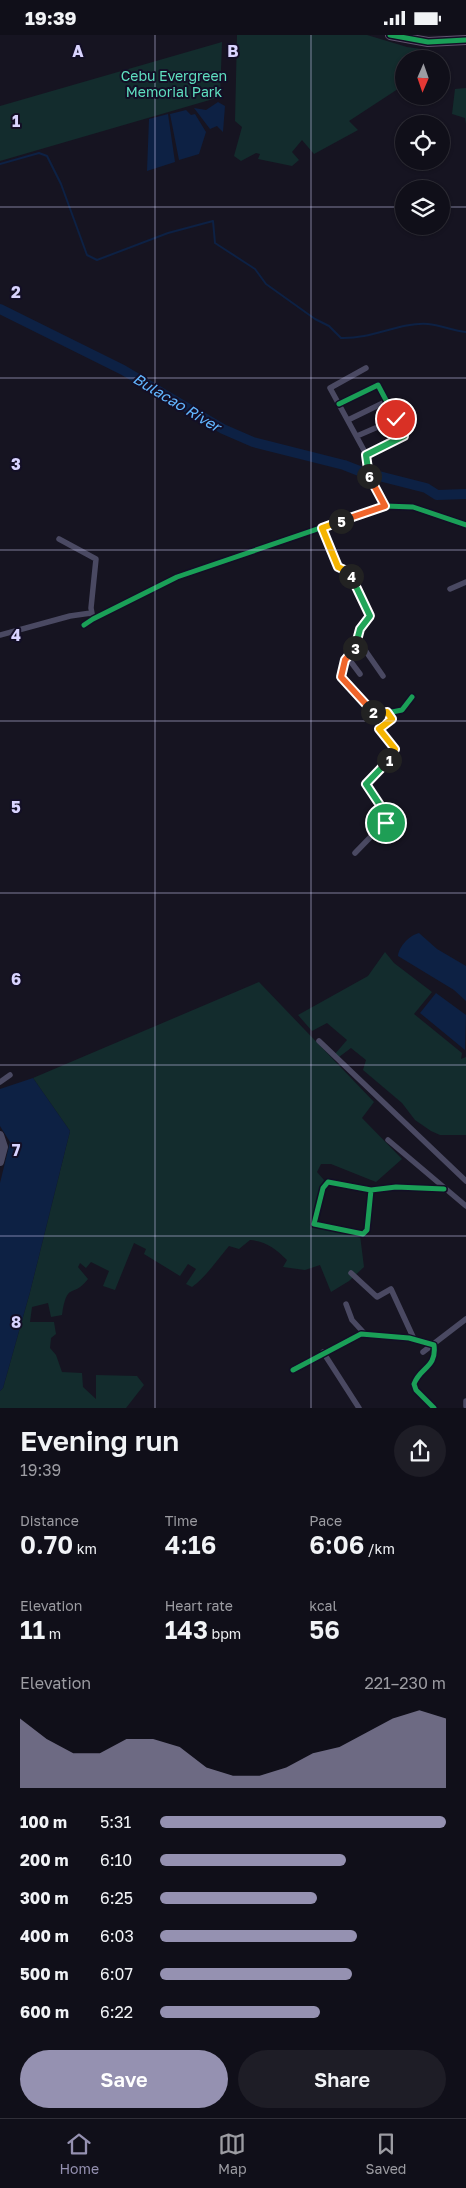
<!DOCTYPE html>
<html lang="en">
<head>
<meta charset="utf-8">
<style>
	body { margin:0; font-family:"Golos Text",sans-serif; background:#1e1d26; color:#f1f3f6; height:100vh; display:flex; flex-direction:column; font-size:19px; white-space:nowrap }
	* { box-sizing:border-box; margin:0 }
	p { font-size:16px; color:#9c9ca2 }
	.icon { flex:none; width:28px; height:28px; fill:none; stroke:currentColor; stroke-width:2; stroke-linecap:round; stroke-linejoin:round }
	.map { position:relative; height:1373px; overflow:hidden }
	.details { display:flex; flex-direction:column; background:#100f19; flex:1 }
	.details>* { flex:none }
	.needle { width:32px; rotate:182deg }
	.tools { position:absolute; left:395px; top:15px; display:grid; gap:10px }
	.tools a { display:grid; place-items:center; width:55px; height:55px; border-radius:50%; background:#100f19; box-shadow:0 1px 4px #0004,0 0 0 1px #302f38; font-size:25px }
	.pin { position:absolute; display:grid; place-items:center; width:42px; height:42px; color:#fff; margin:-21px; border:2px solid #fff; border-radius:50%; box-shadow:0 1px 5px #0007 }
	.km { position:absolute; width:25px; height:25px; margin:-12px; border-radius:50%; background:#222; color:#fff; font-size:14px; line-height:25px; text-align:center }
	.round { display:grid; place-items:center; flex:none; width:52px; height:52px; border-radius:26px; background:#1e1d26 }
	.overview { display:flex; align-items:center; justify-content:space-between; height:85px; padding:0 20px }
	h1 { font-size:28px; font-weight:600; line-height:38px }
	.stats { display:grid; grid-template-columns:repeat(3,1fr); gap:8px; height:85px; padding:5px 20px }
	.stats div { display:grid; align-content:center }
	.stats b { font-size:25px; font-weight:600 }
	.stats small { font-size:14px; font-weight:400 }
	.stats p { font-size:14px }
	.chart { height:140px; padding:10px 20px }
	.chart p { display:flex; justify-content:space-between }
	.chart svg { width:100%; height:90px; margin-top:5px; fill:#9591b1; opacity:.7 }
	.cta { display:flex; gap:10px; margin-top:auto; padding:10px 20px }
	.cta a { flex:1; height:58px; border-radius:30px; background:#9591b1; color:#fff; font-size:20px; font-weight:600; line-height:58px; text-align:center }
	.cta a+a { background:#1e1d26; color:#f1f3f6 }
	ul { padding:0 20px; list-style:none; font-size:16px }
	li { display:grid; grid-template-columns:80px 60px 1fr; align-items:center; height:38px }
	li i { height:12px; border-radius:6px; background:#9591b1 }
	.status { display:flex; justify-content:space-between; align-items:center; height:35px; padding:0 25px; background:#100f19; direction:ltr }
	.status svg { height:14px; fill:currentColor }
	.tabs { display:flex; justify-content:space-around; align-items:center; height:70px; border-top:1px solid #302f38; background:#100f19; font-size:14px; color:#9c9ca2 }
	.tabs a { display:grid; justify-items:center; gap:2px }
	.tabs .active { color:#9591b1 }
	.map>svg:first-child { display:block }
	.green { fill:#132c2d }
	.water { fill:#0d2144 }
	.lines { fill:none; stroke-linecap:round; stroke-linejoin:round }
	.stream { stroke:#0d2144; stroke-width:2 }
	.river { stroke:#0d2144; stroke-width:10 }
	.minor { stroke:#4a4962; stroke-width:5.5 }
	.tertiary { stroke:#4a4962; stroke-width:8 }
	.trunk { stroke:#62526e; stroke-width:10 }
	.cycleway-casing { stroke:#130f26; stroke-width:8 }
	.cycleway { stroke:#1a9f57; stroke-width:5 }
	.split-1-casing { stroke:#fff; stroke-width:10 }
	.split-2-casing { stroke:#fff; stroke-width:10 }
	.split-3-casing { stroke:#fff; stroke-width:10 }
	.split-4-casing { stroke:#fff; stroke-width:10 }
	.split-5-casing { stroke:#fff; stroke-width:10 }
	.split-6-casing { stroke:#fff; stroke-width:10 }
	.split-7-casing { stroke:#fff; stroke-width:10 }
	.split-1 { stroke:#22a559; stroke-width:6 }
	.split-2 { stroke:#f5b400; stroke-width:6 }
	.split-3 { stroke:#f0652b; stroke-width:6 }
	.split-4 { stroke:#22a559; stroke-width:6 }
	.split-5 { stroke:#f5b400; stroke-width:6 }
	.split-6 { stroke:#f0652b; stroke-width:6 }
	.split-7 { stroke:#22a559; stroke-width:6 }
	.grid { fill:none; stroke:#d9d4ff; stroke-width:1; stroke-opacity:0.55 }
	.labels { text-anchor:middle; dominant-baseline:central; stroke-width:4; stroke-linejoin:round; paint-order:stroke }
	.park-label { font-size:14px; fill:#5fe0c0; stroke:#130f26 }
	.water-label { font-size:15px; font-style:italic; fill:#62b6ff; stroke:#130f26 }
	.grid-label { font-size:16px; text-anchor:middle; font-weight:bold; fill:#d9d4ff; stroke:#130f26; stroke-width:4; stroke-linejoin:round; paint-order:stroke }
</style>
</head>
<body>
<div class="status"><b>19:39</b><svg viewBox="0 0 49 12"><path d="M0 12V9h3v3zM5 12V6h3v6zM10 12V3h3v9zM15 12V0h3v12zM26 1h20v11H26zM47 4h2v5h-2z"/></svg></div>
<div class="map">
<svg width="466" height="1373" viewBox="0 0 466 1373">
	<rect width="100%" height="100%" fill="#161421"/>
	<!-- green -->
	<path class="green" d="M237 0H367L407 12 428 15 426 24H404V50L349 86 358 95 314 119 302 105 292 117 299 125 292 131 258 124 260 119 256 118 241 126 234 121 242 92 235 86Z
		M222 7 220 62 0 126V71Z
		M466 53V89L465 83 452 79 455 54Z
		M385 917 394 928 432 957 414 979 462 1018 461 1024 466 1022V1100H440L431 1096 415 1085 402 1068 363 1035 366 1025 351 1013 339 1022 335 1019 347 1005 327 988 312 996 298 980 368 941Z
		M259 947 374 1067 362 1083 402 1124 376 1147 331 1129H321L317 1137 324 1145 310 1190 360 1200 364 1232 349 1246 331 1257 320 1230 305 1235 283 1232 287 1225C276 1214 266 1206 250 1205L239 1214 229 1211C217 1225 207 1241 192 1252L186 1249 196 1234 188 1229 180 1241 144 1219 146 1214 134 1208 115 1255 103 1251 109 1236 91 1227 86 1233 80 1228 78 1232 88 1244C73 1264 67 1245 62 1280L51 1282 48 1268 32 1272 30 1287H54L56 1299 51 1303 50 1313 56 1320 62 1337 82 1338 83 1352 96 1364V1340L137 1341 144 1350 126 1373H0V1356L3 1353 30 1257 70 1096 33 1043Z"/>
	<!-- water -->
	<path class="water" d="M218 67 225 71 223 97 217 91 210 94 194 73 206 75Z
		M186 75 191 80 195 79 206 97 199 119 179 125 170 79Z
		M168 79 175 127 147 136 149 84Z
		M419 898 437 914 466 931V966L454 955 398 921C399 911 410 900 419 898Z
		M436 958 466 980 465 1015 420 978Z
		M33 1043 70 1096 30 1257 3 1353 0 1356V1148L10 1107 0 1091V1054Z"/>
	<g class="lines">
		<!-- stream -->
		<path class="stream" d="M0 129 39 118 47 121 61 149 87 220 97 225 168 198 213 186 215 208 255 234 266 249 315 284 329 291 341 303C373 304 399 287 428 289 441 290 453 296 466 297"/>
		<!-- river -->
		<path class="river" d="M0 274 123 335 223 394 253 407 344 430 362 437
			M371 439 426 453 437 460 466 459"/>
		<!-- minor -->
		<path class="minor" d="M366 333 330 353 366 419 369 442 385 471
			M339 369 378 350 404 399 366 419
			M348 385 387 366
			M357 401 396 384
			M322 493 337 532 349 538 370 581 360 594 355 612 345 625 341 641 377 680 402 675 412 662
			M59 504 96 524 91 573 93 584
			M450 554 466 547
			M84 590 93 584 177 542 385 471 413 472 466 490
			M0 600 70 581 91 578
			M358 605 383 641
			M348 623 360 639
			M355 818 388 784 366 751C368 743 388 726 395 717L394 712 380 696V692L392 686 387 677
			M319 1006 466 1146
			M0 1047 10 1040
			M388 1105 466 1171
			M371 1155 367 1195 363 1199 314 1189 323 1153 328 1147 371 1155 396 1152 444 1154
			M351 1238 377 1262 391 1254 414 1304
			M346 1269 352 1285 365 1299
			M323 1317 359 1373
			M423 1317 466 1284
			M293 1335 361 1299 409 1303 434 1310C437 1333 420 1332 414 1349L416 1355 434 1373
			M466 1366V1371"/>
		<!-- tertiary -->
		<path class="tertiary" d="M0 1100 4 1112 0 1127"/>
		<!-- trunk -->
		<path class="trunk" d="M390 0 428 7 466 5"/>
		<defs>
			<path id="cycleway" d="M390 0 428 7 466 5
				M339 369 378 350 404 399 366 419
				M322 493 337 532 349 538 370 581 360 594 355 612 345 625 341 641 377 680 402 675 412 662
				M84 590 93 584 177 542 385 471 413 472 466 490
				M371 1155 367 1195 363 1199 314 1189 323 1153 328 1147 371 1155 396 1152 444 1154
				M293 1335 361 1299 409 1303 434 1310C437 1333 420 1332 414 1349L416 1355 434 1373"/>
		</defs>
		<!-- cycleway casing -->
		<use href="#cycleway" class="cycleway-casing"/>
		<!-- cycleway -->
		<use href="#cycleway" class="cycleway"/>
	</g>
	<g class="lines">
		<defs>
			<path id="split-1" d="M386 788 388 782 366 749 389 725"/>
			<path id="split-2" d="M373 677 376 680 387 677 392 684 379 694 395 714 389 725"/>
			<path id="split-3" d="M355 613 345 625 341 642 373 677"/>
			<path id="split-4" d="M351 541 370 581 360 594 355 613"/>
			<path id="split-5" d="M341 486 322 493 338 532 349 537 351 541"/>
			<path id="split-6" d="M341 486 385 471 369 441"/>
			<path id="split-7" d="M369 441 366 420 404 401 396 384"/>
		</defs>
		<!-- split-1 casing -->
		<use href="#split-1" class="split-1-casing"/>
		<!-- split-2 casing -->
		<use href="#split-2" class="split-2-casing"/>
		<!-- split-3 casing -->
		<use href="#split-3" class="split-3-casing"/>
		<!-- split-4 casing -->
		<use href="#split-4" class="split-4-casing"/>
		<!-- split-5 casing -->
		<use href="#split-5" class="split-5-casing"/>
		<!-- split-6 casing -->
		<use href="#split-6" class="split-6-casing"/>
		<!-- split-7 casing -->
		<use href="#split-7" class="split-7-casing"/>
		<!-- split-1 -->
		<use href="#split-1" class="split-1"/>
		<!-- split-2 -->
		<use href="#split-2" class="split-2"/>
		<!-- split-3 -->
		<use href="#split-3" class="split-3"/>
		<!-- split-4 -->
		<use href="#split-4" class="split-4"/>
		<!-- split-5 -->
		<use href="#split-5" class="split-5"/>
		<!-- split-6 -->
		<use href="#split-6" class="split-6"/>
		<!-- split-7 -->
		<use href="#split-7" class="split-7"/>
	</g>
	<!-- grid -->
	<path class="grid" d="M155 0V1373M311 0V1373M0 172H404M441 172H466M0 343H466M0 515H466M0 686H466M0 858H466M0 1030H466M0 1201H466"/>
	<g class="labels">
		<!-- park labels -->
		<g class="park-label">
			<text x="174" y="40">Cebu Evergreen<tspan x="174" dy="16">Memorial Park</tspan></text>
		</g>
		<!-- water labels -->
		<g class="water-label">
			<text transform="translate(177 367) rotate(31)">Bulacao River</text>
		</g>
	</g>
	<g class="grid-label">
		<text x="78" y="22">A</text>
		<text x="233" y="22">B</text>
		<text x="16" y="92">1</text>
		<text x="16" y="263">2</text>
		<text x="16" y="435">3</text>
		<text x="16" y="606">4</text>
		<text x="16" y="778">5</text>
		<text x="16" y="950">6</text>
		<text x="16" y="1121">7</text>
		<text x="16" y="1293">8</text>
	</g>
</svg>
<div class="tools">
<a><svg class="needle" viewBox="-14 -14 28 28"><path d="M0-13l5 13h-10z" fill="#e53935"/><path d="M0 13l5-13h-10z" fill="#9c9ca2"/></svg></a>
<a><svg class="icon" aria-label="locate" viewBox="0 0 24 24"><circle cx="12" cy="12" r="6"/><path d="M12 2v4M12 18v4M2 12h4M18 12h4"/></svg></a>
<a><svg class="icon" aria-label="layers" viewBox="0 0 24 24"><path d="M12 4l9 5-9 5-9-5zM3 14l9 5 9-5"/></svg></a>
</div>
<div class="pin" style="left:386px;top:788px;background:#1e9e55"><svg class="icon" aria-label="arrive" viewBox="0 0 24 24"><path d="M6 21V4h12l-3 4 3 4H6"/></svg></div>
<div class="pin" style="left:396px;top:384px;background:#d93025"><svg class="icon" aria-label="check" viewBox="0 0 24 24"><path d="M5 12l5 5 9-10"/></svg></div>
<b class="km" style="left:389px;top:725px">1</b>
<b class="km" style="left:373px;top:677px">2</b>
<b class="km" style="left:355px;top:613px">3</b>
<b class="km" style="left:351px;top:541px">4</b>
<b class="km" style="left:341px;top:486px">5</b>
<b class="km" style="left:369px;top:441px">6</b>
</div>
<section class="details">
<div class="overview"><div><h1>Evening run</h1><p>19:39</p></div><a class="round"><svg class="icon" aria-label="share" viewBox="0 0 24 24"><path d="M12 15V3M7 8l5-5 5 5M5 13v7h14v-7"/></svg></a></div>
<div class="stats">
<div><p>Distance</p><b>0.70<small> km</small></b></div>
<div><p>Time</p><b>4:16</b></div>
<div><p>Pace</p><b>6:06<small> /km</small></b></div>
</div>
<div class="stats">
<div><p>Elevation</p><b>11<small> m</small></b></div>
<div><p>Heart rate</p><b>143<small> bpm</small></b></div>
<div><p>kcal</p><b>56</b></div>
</div>
<div class="chart"><p><span>Elevation</span>221–230 m</p>
<svg viewBox="0 0 160 44" preserveAspectRatio="none"><path d="M0 44V10L10 20L20 27L30 27L40 20L50 20L60 24L70 34L80 38L90 38L100 34L110 27L120 24L130 17L140 10L150 6L160 10V44z"/></svg>
</div>
<ul>
<li><b>100 m</b>5:31<i style="width:100%"></i></li>
<li><b>200 m</b>6:10<i style="width:65%"></i></li>
<li><b>300 m</b>6:25<i style="width:55%"></i></li>
<li><b>400 m</b>6:03<i style="width:69%"></i></li>
<li><b>500 m</b>6:07<i style="width:67%"></i></li>
<li><b>600 m</b>6:22<i style="width:56%"></i></li>
</ul>
<div class="cta"><a>Save</a><a>Share</a></div>
</section>
<nav class="tabs">
<a class="active"><svg class="icon" aria-label="home" viewBox="0 0 24 24"><path d="M3 11l9-7 9 7M6 9v11h12V9"/></svg>Home</a>
<a><svg class="icon" aria-label="map" viewBox="0 0 24 24"><path d="M3 6l6-2 6 2 6-2v14l-6 2-6-2-6 2zM9 4v14M15 6v14"/></svg>Map</a>
<a><svg class="icon" aria-label="saved" viewBox="0 0 24 24"><path d="M7 4h10v16l-5-4-5 4z"/></svg>Saved</a>
</nav>
</body>
</html>
